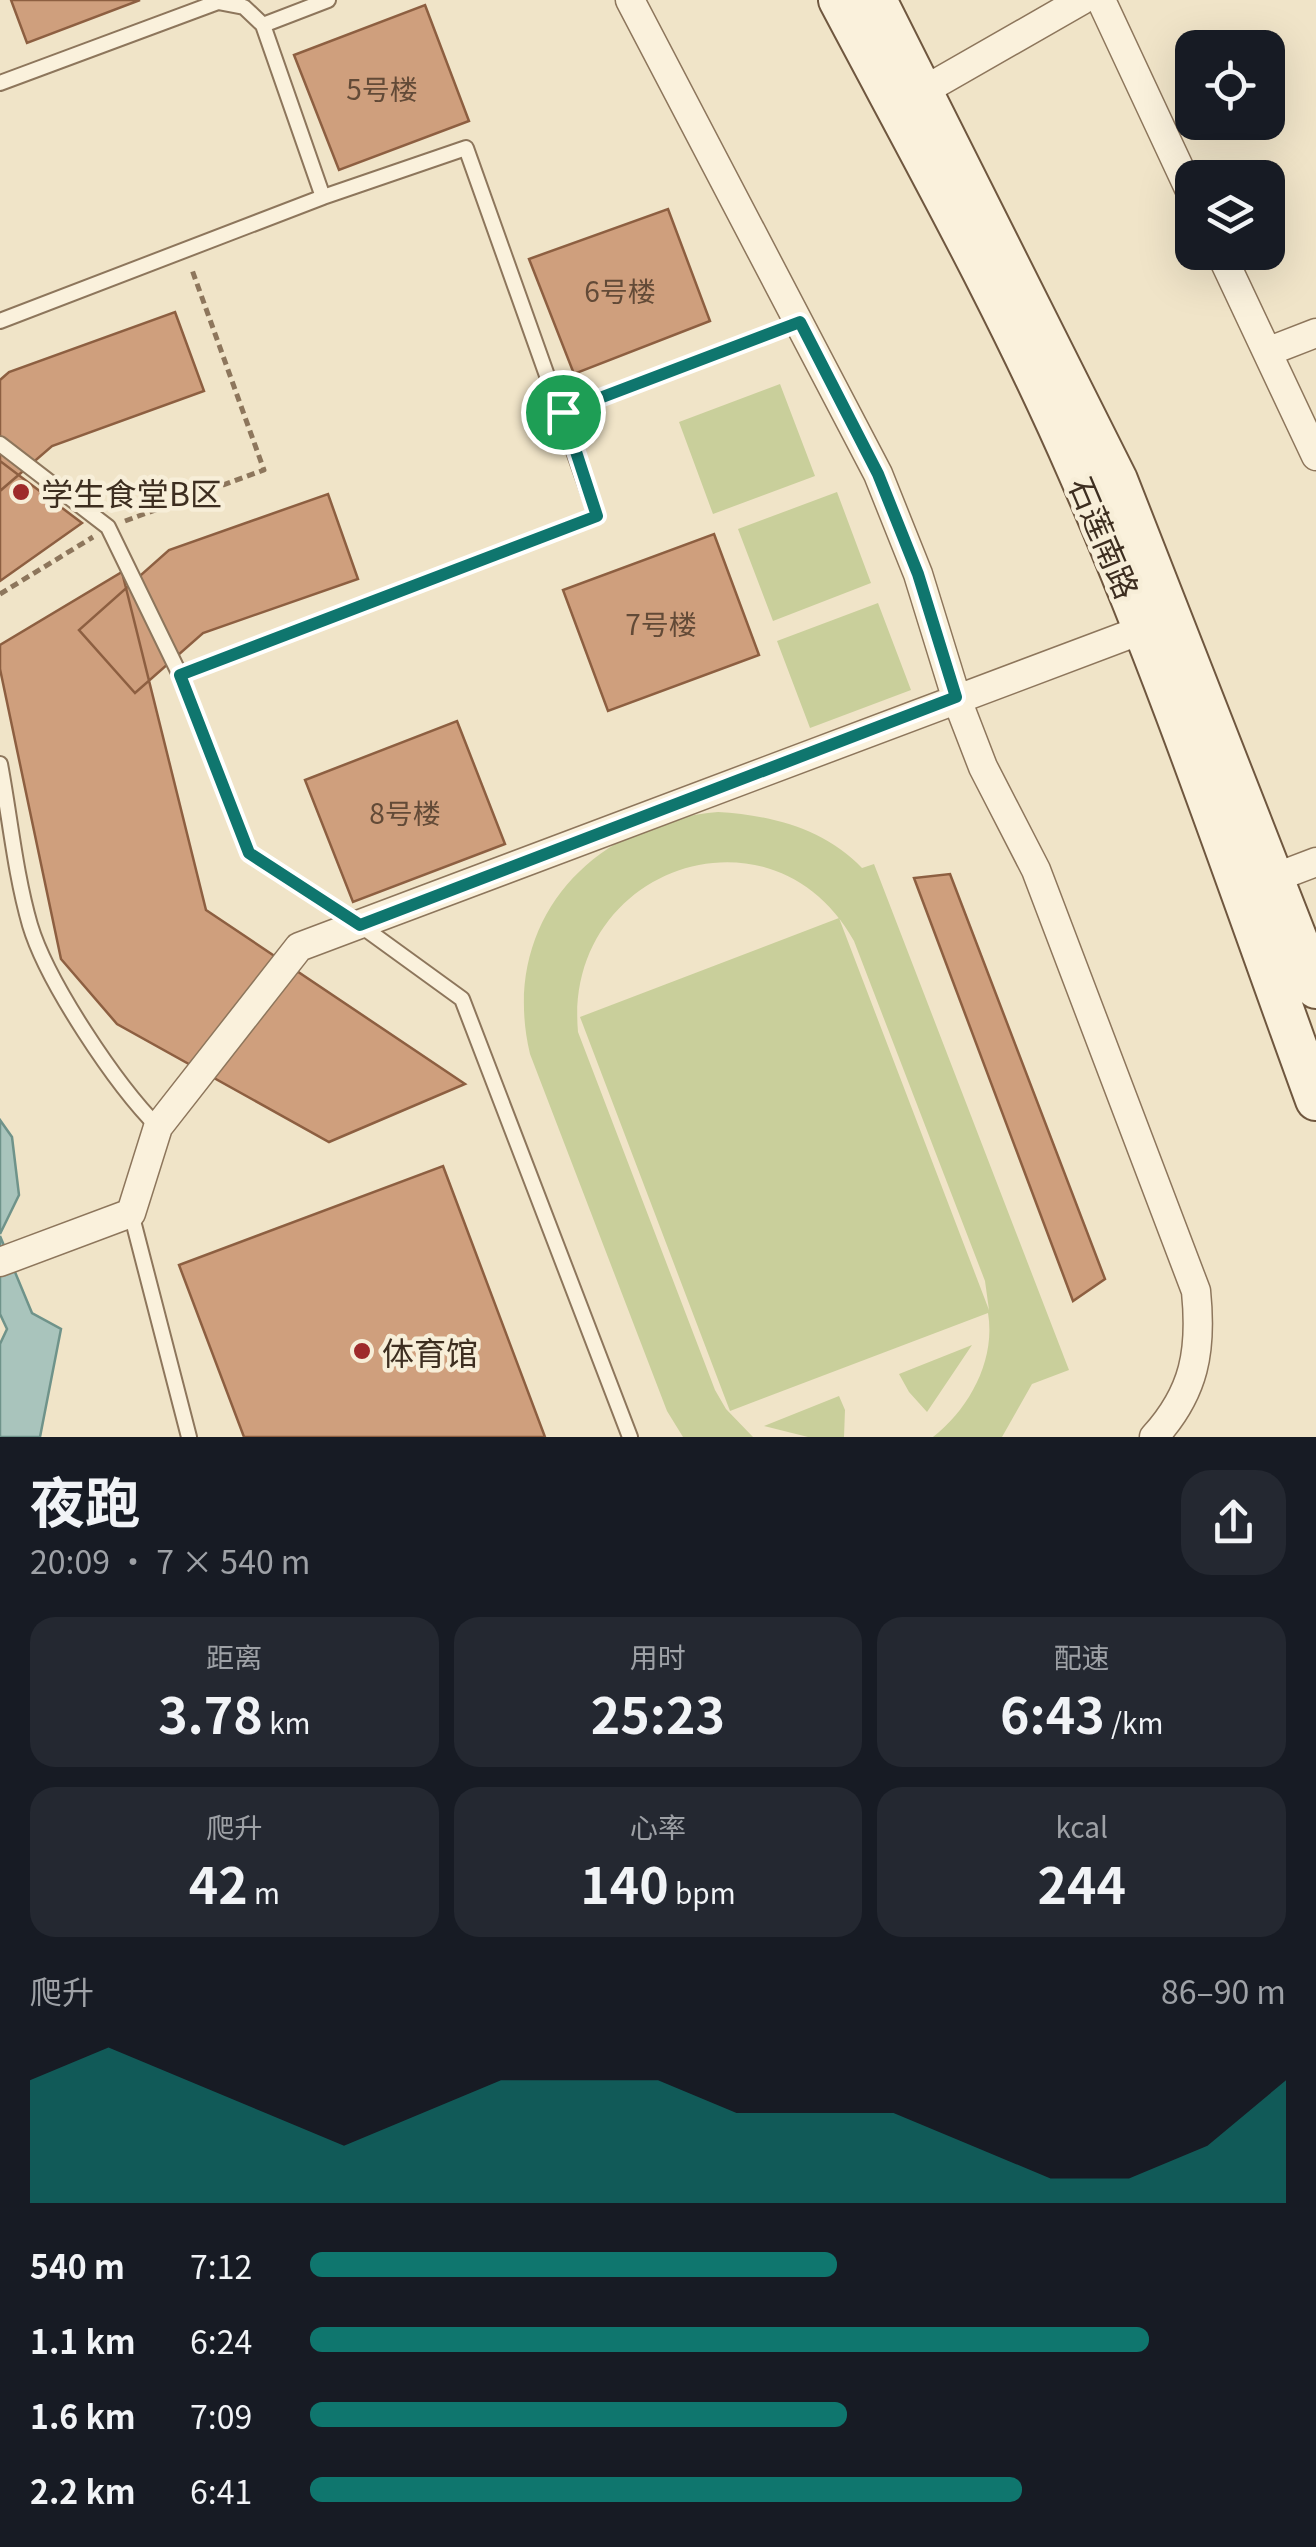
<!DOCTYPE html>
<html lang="zh">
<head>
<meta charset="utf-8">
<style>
	body { margin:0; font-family:Georgia,"Noto Sans SC",serif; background:#242831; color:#f1f3f6; height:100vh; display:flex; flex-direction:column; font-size:38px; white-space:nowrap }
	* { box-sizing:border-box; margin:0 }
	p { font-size:32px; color:#9ea1a6 }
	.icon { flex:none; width:55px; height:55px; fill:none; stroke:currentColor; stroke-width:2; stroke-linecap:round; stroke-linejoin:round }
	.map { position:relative; height:1437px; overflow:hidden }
	.side { display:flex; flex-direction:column; background:#171b24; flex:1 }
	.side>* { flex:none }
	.buttons { position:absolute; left:1175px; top:30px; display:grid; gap:20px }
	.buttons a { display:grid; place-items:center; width:110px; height:110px; border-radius:20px; background:#171b24; box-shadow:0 10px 40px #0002; font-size:50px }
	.pin { position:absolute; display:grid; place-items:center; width:85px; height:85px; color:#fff; margin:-42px; border:5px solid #fff; border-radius:50%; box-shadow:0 2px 10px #0007 }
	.round { display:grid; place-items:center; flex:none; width:105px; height:105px; border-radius:30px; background:#242831 }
	.overview { display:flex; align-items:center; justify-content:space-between; height:170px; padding:0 30px }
	h1 { font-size:55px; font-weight:700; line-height:75px }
	.stats { display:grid; grid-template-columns:repeat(3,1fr); gap:15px; height:170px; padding:10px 30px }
	.stats div { display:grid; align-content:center; border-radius:25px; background:#242831; text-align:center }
	.stats b { font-size:50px; font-weight:700 }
	.stats small { font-size:28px; font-weight:400 }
	.stats p { font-size:28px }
	.chart { height:280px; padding:20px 30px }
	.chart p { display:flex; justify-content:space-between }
	.chart svg { width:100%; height:180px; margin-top:10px; fill:#0f766e; opacity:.7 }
	ul { padding:0 30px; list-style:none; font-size:32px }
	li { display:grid; grid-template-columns:160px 120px 1fr; align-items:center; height:75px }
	li i { height:25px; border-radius:12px; background:#0f766e }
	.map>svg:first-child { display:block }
	.green { fill:#c9cf9b }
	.water { fill:#a9c4bc; stroke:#6f938a; stroke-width:2.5 }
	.building { fill:#cf9f7d; stroke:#8d5f41; stroke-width:2.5 }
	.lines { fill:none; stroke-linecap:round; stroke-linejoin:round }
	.lane-casing { stroke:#8d765c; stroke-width:18 }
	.street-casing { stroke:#8d765c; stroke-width:31 }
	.secondary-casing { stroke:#6f573f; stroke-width:44 }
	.path { stroke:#8d765c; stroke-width:5; stroke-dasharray:8 5; stroke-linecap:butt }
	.lane { stroke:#faf1dc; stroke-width:14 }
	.street { stroke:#faf1dc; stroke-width:28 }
	.secondary { stroke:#faf1dc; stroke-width:40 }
	.route-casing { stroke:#fff; stroke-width:20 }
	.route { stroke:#0f766e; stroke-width:12 }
	.poi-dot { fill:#9e2a2b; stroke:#f7eed8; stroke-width:4 }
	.labels { text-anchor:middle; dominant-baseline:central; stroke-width:9; stroke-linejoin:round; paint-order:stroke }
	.number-label { font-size:28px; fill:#624a37 }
	.poi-label { font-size:32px; fill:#3d2e20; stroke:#f7eed8; text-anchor:start }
	.street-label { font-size:32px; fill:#3d2e20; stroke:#f7eed8 }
</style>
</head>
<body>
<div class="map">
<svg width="1316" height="1437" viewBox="0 0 1316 1437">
	<rect width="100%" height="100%" fill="#f0e4c8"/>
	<!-- green -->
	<path class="green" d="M780 384 815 476 713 514 679 422Z
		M837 492 871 583 773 621 738 529Z
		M878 603 911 690 810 728 777 641Z
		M718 812C771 815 825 829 862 868L874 864 1069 1370 1032 1384 1002 1437H933C969 1409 996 1360 988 1313L730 1411 580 1017 839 918 989 1310 985 1281 854 941C773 795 563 867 578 1032L715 1390 726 1409 753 1437H683L667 1411 530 1054C499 924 590 822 718 812Z
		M972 1345 927 1412 909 1392 899 1374Z
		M839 1396 845 1410 844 1437H808L764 1426Z"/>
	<!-- water -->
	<path class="water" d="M0 1120 12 1137 19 1195 0 1234Z
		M0 1236 32 1313 61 1329 40 1437H0V1344L7 1329 0 1314Z"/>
	<!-- building -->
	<path class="building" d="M11 0H140L27 43Z
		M425 5 469 121 339 170 294 55Z
		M668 209 710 321 574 374 529 259Z
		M175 312 204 391 52 446 0 491V380L9 372Z
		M0 461 82 523 0 581Z
		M328 494 358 579 203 633 135 693 79 630 169 550Z
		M714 534 759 655 608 711 563 590Z
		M122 572 206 910 465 1084 329 1142 117 1024 61 959 0 669V645Z
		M457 721 505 844 353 902 305 780Z
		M950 874 1105 1279 1073 1301 914 878Z
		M443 1166 545 1437H244L179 1265Z"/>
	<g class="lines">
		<defs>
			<path id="lane" d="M263 25 328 0
				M0 83 218 2 244 7 263 25 323 197 466 148 597 516 180 675
				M0 321 323 197
				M563 412 800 322
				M0 444 108 527 180 675 249 853 360 925 462 999 630 1437
				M0 764C10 817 15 873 30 925 47 982 116 1085 158 1127
				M131 1213 189 1437"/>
			<path id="street" d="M630 0 878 474 918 574 956 697 983 767 1036 870 1196 1291C1202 1350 1195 1392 1154 1437
				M1101 0 1192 195
				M923 91 1082 0
				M1220 252 1316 456
				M1267 352 1316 333
				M1274 878 1316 862
				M0 1262 131 1213 158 1127 299 947 1144 629"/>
			<path id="secondary" d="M839 0C921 155 1008 310 1078 471 1168 676 1239 889 1316 1100
				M876 0 1117 480 1316 988"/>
		</defs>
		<!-- lane casing -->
		<use href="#lane" class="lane-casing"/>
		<!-- street casing -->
		<use href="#street" class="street-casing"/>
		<!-- secondary casing -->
		<use href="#secondary" class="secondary-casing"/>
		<!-- path -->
		<path class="path" d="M125 521 264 470 191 267
			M0 594 93 537"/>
		<!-- lane -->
		<use href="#lane" class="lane"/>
		<!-- street -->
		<use href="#street" class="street"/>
		<!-- secondary -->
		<use href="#secondary" class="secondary"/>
	</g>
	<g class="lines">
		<defs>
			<path id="route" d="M800 322 878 474 918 574 956 697 360 925 249 853 180 675 597 516 563 412Z"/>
		</defs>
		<!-- route casing -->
		<use href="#route" class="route-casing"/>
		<!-- route -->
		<use href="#route" class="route"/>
	</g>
	<!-- markers -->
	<g class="poi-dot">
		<circle cx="21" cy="492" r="10"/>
		<circle cx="362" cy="1351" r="10"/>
	</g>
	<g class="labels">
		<!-- number labels -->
		<g class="number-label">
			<text x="382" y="88">5号楼</text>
			<text x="620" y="290">6号楼</text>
			<text x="661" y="623">7号楼</text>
			<text x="405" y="812">8号楼</text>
		</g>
		<!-- poi labels -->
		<g class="poi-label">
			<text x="41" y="492">学生食堂B区</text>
			<text x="382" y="1351">体育馆</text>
		</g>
		<!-- street labels -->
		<g class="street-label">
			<text transform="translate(1106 537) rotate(67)">石莲南路</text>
		</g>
	</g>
</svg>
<div class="buttons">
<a><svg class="icon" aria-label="locate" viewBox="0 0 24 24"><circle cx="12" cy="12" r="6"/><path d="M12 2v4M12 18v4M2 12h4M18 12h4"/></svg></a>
<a><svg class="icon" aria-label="layers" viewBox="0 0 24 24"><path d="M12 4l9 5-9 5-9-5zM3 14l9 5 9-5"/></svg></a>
</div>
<div class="pin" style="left:563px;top:412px;background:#1e9e55"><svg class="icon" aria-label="arrive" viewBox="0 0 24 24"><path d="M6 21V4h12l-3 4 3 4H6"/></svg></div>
</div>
<section class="side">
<div class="overview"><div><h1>夜跑</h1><p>20:09 · 7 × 540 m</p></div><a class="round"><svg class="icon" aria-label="share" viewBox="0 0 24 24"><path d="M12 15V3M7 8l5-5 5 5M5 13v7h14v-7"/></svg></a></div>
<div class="stats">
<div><p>距离</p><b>3.78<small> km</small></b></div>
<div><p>用时</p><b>25:23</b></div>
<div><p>配速</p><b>6:43<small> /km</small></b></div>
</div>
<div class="stats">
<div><p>爬升</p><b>42<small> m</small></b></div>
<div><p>心率</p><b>140<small> bpm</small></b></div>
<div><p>kcal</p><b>244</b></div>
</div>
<div class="chart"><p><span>爬升</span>86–90 m</p>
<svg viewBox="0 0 160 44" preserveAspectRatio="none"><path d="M0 44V14L10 6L20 14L30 22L40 30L50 22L60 14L70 14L80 14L90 22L100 22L110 22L120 30L130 38L140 38L150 30L160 14V44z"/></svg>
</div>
<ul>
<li><b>540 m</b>7:12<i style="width:54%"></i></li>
<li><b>1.1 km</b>6:24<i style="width:86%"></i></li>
<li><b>1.6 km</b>7:09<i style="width:55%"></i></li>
<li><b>2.2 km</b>6:41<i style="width:73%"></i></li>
</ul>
</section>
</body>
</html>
